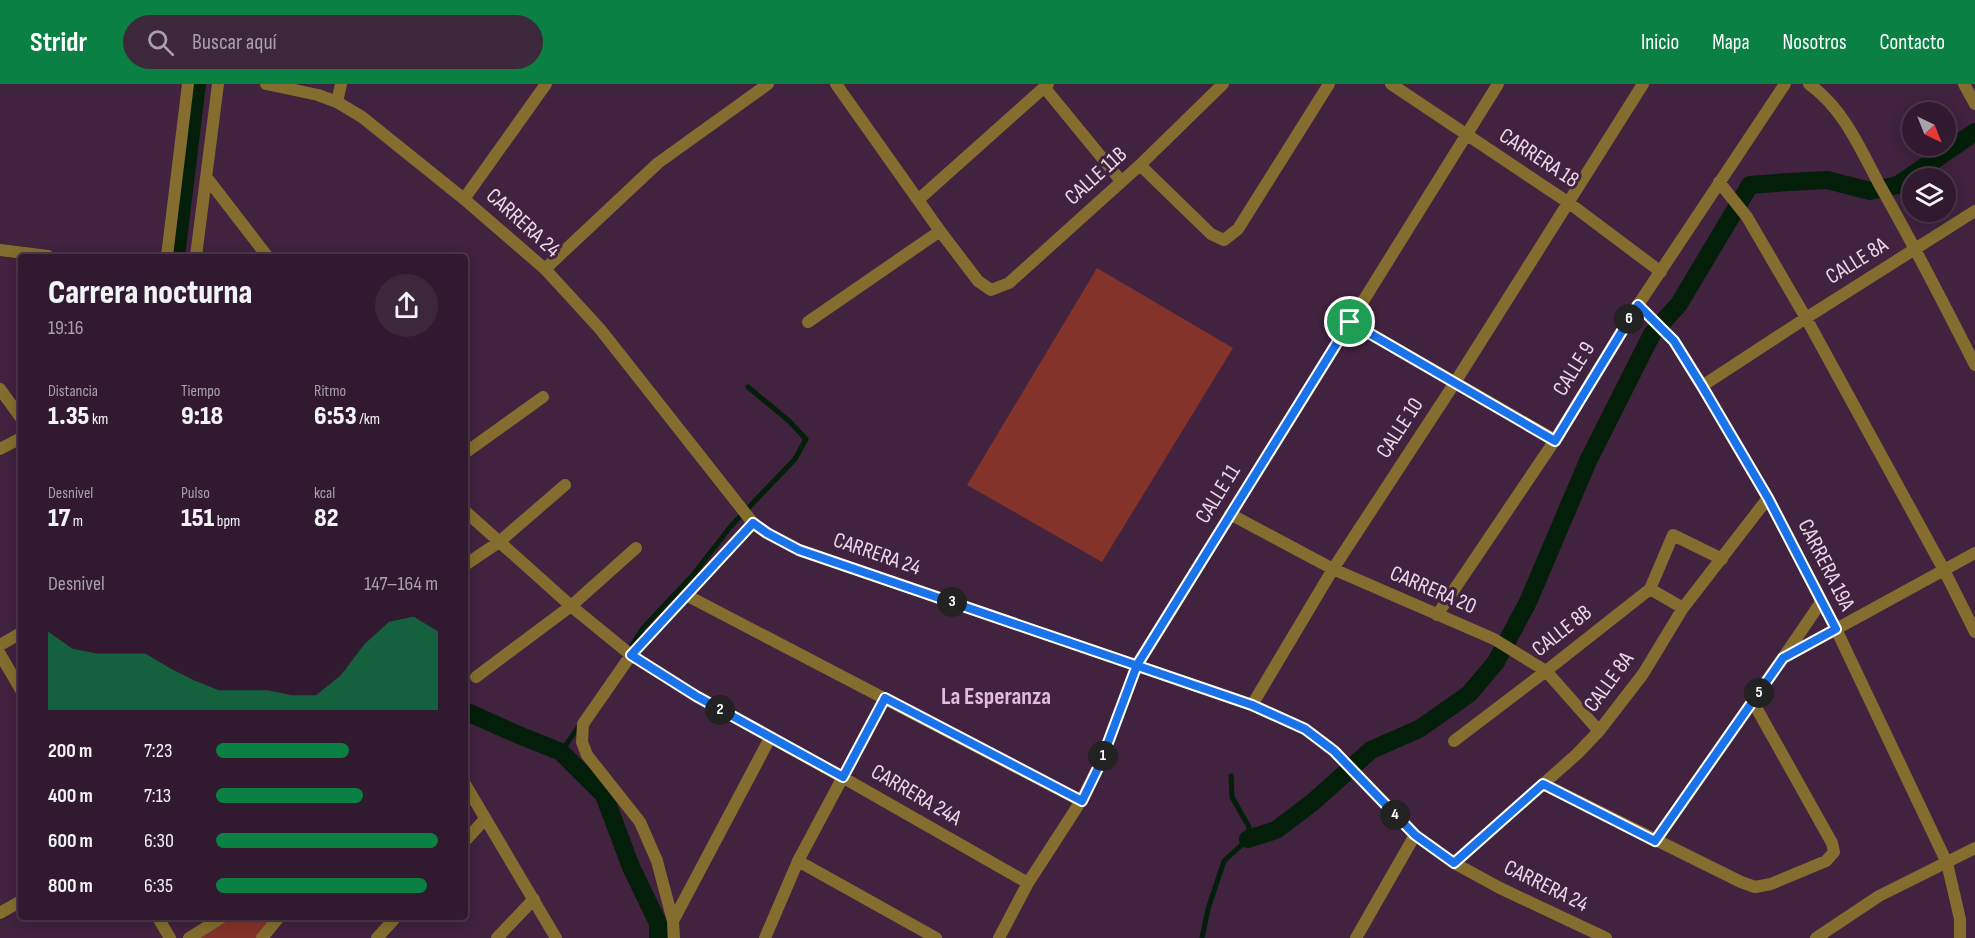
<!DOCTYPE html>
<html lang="es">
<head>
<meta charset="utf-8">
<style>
	body { margin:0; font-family:"Sofia Sans Condensed",sans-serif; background:#3d273b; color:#f1f3f6; height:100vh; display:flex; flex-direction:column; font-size:22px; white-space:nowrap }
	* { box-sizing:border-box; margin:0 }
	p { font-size:20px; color:#a8a1aa }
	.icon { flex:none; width:33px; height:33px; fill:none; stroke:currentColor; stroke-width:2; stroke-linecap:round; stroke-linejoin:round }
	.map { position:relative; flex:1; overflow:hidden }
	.drawer { position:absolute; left:18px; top:170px; width:450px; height:666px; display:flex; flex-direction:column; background:#311a2f; border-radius:6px; box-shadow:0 3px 15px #0003,0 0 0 2px #4c384b }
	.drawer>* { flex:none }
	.needle { width:39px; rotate:137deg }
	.fabs { position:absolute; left:1902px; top:18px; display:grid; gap:12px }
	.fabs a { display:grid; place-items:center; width:54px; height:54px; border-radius:50%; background:#311a2f; box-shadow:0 3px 15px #0003,0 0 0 2px #4c384b; font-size:30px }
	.pin { position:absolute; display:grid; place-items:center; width:51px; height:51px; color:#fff; margin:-26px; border:3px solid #fff; border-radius:50%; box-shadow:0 2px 6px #0007 }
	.km { position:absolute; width:30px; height:30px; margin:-15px; border-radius:50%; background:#222; color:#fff; font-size:16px; line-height:30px; text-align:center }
	.round { display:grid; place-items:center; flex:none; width:63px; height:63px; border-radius:32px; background:#3d273b }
	.head { display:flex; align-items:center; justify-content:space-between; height:102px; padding:0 30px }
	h1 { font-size:33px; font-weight:800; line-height:45px }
	.metrics { display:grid; grid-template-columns:repeat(3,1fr); gap:9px; height:102px; padding:6px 30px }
	.metrics div { display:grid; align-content:center }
	.metrics b { font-size:26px; font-weight:800 }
	.metrics small { font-size:16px; font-weight:400 }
	.metrics p { font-size:16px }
	.chart { height:168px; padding:12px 30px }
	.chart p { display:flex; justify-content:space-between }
	.chart svg { width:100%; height:108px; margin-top:6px; fill:#0b8043; opacity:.7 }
	ul { padding:0 30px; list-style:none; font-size:20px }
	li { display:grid; grid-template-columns:96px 72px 1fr; align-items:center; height:45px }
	li i { height:15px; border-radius:8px; background:#0b8043 }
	header { display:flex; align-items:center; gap:36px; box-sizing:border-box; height:84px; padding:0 30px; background:#0b8043; color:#fff }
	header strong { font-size:28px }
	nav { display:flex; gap:33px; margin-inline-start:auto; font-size:21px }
	.search { width:420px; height:54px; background:#3d273b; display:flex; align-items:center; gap:15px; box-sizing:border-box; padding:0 21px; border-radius:33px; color:#a8a1aa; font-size:22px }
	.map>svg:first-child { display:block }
	.green { fill:#83332a }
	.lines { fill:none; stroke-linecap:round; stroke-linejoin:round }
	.stream { stroke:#031e09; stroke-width:5 }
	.canal { stroke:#031e09; stroke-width:18 }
	.minor { stroke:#846d2e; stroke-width:12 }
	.tertiary { stroke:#846d2e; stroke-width:12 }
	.route-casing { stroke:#fff; stroke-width:12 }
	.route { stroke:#1a73e8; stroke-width:8 }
	.labels { text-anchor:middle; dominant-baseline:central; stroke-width:6; stroke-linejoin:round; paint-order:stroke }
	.street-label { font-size:22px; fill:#ecd8ea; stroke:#41223f }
	.neighbourhood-label { font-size:24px; font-weight:bold; fill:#e2bbdf; stroke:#41223f }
</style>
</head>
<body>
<header>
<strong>Stridr</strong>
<div class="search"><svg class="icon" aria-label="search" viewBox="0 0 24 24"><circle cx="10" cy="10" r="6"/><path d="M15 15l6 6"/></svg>Buscar aquí</div>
<nav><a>Inicio</a><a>Mapa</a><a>Nosotros</a><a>Contacto</a></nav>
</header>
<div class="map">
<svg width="1975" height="854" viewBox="0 0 1975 854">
	<rect width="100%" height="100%" fill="#41223f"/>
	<!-- green -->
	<path class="green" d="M1097 184 1233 264 1102 478 967 401Z
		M223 833H280L262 854H189Z"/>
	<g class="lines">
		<!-- stream -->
		<path class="stream" d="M627 569 643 544 693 491 731 442 795 375 806 355 789 337 748 303
			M561 668 581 639
			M1202 854 1208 825 1224 777 1248 755 1249 743 1232 713 1231 692"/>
		<!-- canal -->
		<path class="canal" d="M176 172 197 0
			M465 627 514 649 561 668 604 711 631 783 658 839V854
			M1248 755 1276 746 1313 718 1371 666 1419 645 1469 610 1496 578 1528 518 1588 377 1652 250 1679 220 1750 101 1789 98 1827 96 1870 107 1898 101 1975 48"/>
		<!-- minor -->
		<path class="minor" d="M836 0 940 147 978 197 991 206 1009 199 1140 81 1223 0
			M1391 0 1569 119 1661 188
			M1809 0C1843 24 1860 64 1879 100 1913 159 1944 220 1975 281
			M1044 3 1121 97
			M337 18 341 0
			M1140 81 1211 150 1224 156 1238 145 1329 0
			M207 94 267 172
			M1719 98 1747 133 1806 234 1944 486 1975 548
			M464 115 546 0
			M918 116 1048 0
			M0 166 48 172
			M167 172 188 0
			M196 172 218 0
			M545 185 658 79 768 0
			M1638 221 1674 257 1702 302 1768 414 1836 545 1947 779 1960 835V854
			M808 238 940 147
			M1350 238 1555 356
			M1702 302 1806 234 1975 127
			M0 305 21 334
			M0 365 21 354
			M465 369 543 313
			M465 427 571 522 631 571 696 612 842 693 1028 799
			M1230 430 1333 485 1494 555 1546 587 1599 647
			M465 481 499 458 565 401
			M1650 505 1683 524
			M686 511 1081 717
			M1437 531 1555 356 1638 221 1785 0
			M0 561 21 549
			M0 570 21 606
			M1787 572 1975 469
			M476 593 571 522 636 464
			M1252 621 1333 485 1454 300 1643 0
			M1454 657 1546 587 1650 505 1673 451 1722 475
			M465 700 556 854
			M1543 700 1741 798 1755 803 1771 800 1826 777 1834 768 1832 759 1753 618
			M465 757 485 735
			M1655 757 1783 574 1821 518
			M798 777 936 854
			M1454 779 1577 670 1599 647 1643 590 1683 524 1768 414
			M0 829 21 817
			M157 832 170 854
			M673 837 770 654
			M189 854 224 832
			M262 854 280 832
			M377 854 397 832
			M497 854 534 815
			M674 854 673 837 657 777 640 738 587 671 582 658 583 640 631 571 753 439
			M765 854 798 777 885 614
			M999 854 1028 799 1081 717 1100 680 1137 581 1498 0
			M1356 854 1415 751
			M1816 854 1879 812 1975 764"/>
		<!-- tertiary -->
		<path class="tertiary" d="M266 0 318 11 337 18 362 33 464 115 545 185 600 245 753 439 767 449 799 466 1252 621 1305 645 1320 656 1334 667 1415 751 1454 779 1500 804 1606 854
			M1964 0 1975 20"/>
	</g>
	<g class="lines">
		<defs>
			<path id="route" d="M1350 238 1137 581 1100 680 1082 717 885 614 843 693 696 612 631 571 753 439 767 449 799 466 1252 621 1305 645 1334 667 1415 751 1454 779 1543 700 1655 757 1783 574 1836 545 1768 414 1702 302 1674 257 1638 221 1555 357 1350 238"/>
		</defs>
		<!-- route casing -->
		<use href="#route" class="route-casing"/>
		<!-- route -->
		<use href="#route" class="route"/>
	</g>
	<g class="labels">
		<!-- street labels -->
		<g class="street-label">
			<text transform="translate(1539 74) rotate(33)">CARRERA 18</text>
			<text transform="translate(1096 92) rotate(-42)">CALLE 11B</text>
			<text transform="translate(523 139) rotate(42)">CARRERA 24</text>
			<text transform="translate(1857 177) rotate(-32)">CALLE 8A</text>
			<text transform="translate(1574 285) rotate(-58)">CALLE 9</text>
			<text transform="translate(1400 344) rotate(-57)">CALLE 10</text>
			<text transform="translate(1218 410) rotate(-58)">CALLE 11</text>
			<text transform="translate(877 470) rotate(19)">CARRERA 24</text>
			<text transform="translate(1826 481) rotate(63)">CARRERA 19A</text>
			<text transform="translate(1433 506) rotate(23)">CARRERA 20</text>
			<text transform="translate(1562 547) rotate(-38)">CALLE 8B</text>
			<text transform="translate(1609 598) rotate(-54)">CALLE 8A</text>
			<text transform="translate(916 711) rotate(30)">CARRERA 24A</text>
			<text transform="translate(1546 802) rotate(26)">CARRERA 24</text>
		</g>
		<!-- neighbourhood labels -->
		<g class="neighbourhood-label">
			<text x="996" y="612">La Esperanza</text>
		</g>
	</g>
</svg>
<div class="fabs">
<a><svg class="needle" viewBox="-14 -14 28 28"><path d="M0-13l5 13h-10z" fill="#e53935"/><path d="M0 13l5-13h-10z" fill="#a8a1aa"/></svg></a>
<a><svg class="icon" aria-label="layers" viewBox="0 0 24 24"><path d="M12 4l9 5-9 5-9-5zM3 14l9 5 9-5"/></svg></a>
</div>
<div class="pin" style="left:1350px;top:238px;background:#1e9e55"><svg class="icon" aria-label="arrive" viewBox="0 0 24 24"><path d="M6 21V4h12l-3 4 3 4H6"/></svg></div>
<b class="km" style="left:1103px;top:672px">1</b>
<b class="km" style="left:720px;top:626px">2</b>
<b class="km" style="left:952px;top:518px">3</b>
<b class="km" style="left:1395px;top:731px">4</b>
<b class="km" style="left:1759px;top:609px">5</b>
<b class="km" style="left:1629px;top:235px">6</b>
<section class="drawer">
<div class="head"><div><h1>Carrera nocturna</h1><p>19:16</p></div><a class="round"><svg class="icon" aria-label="share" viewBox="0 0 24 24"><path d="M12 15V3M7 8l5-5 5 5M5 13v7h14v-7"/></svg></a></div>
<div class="metrics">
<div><p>Distancia</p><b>1.35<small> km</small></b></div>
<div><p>Tiempo</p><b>9:18</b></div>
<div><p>Ritmo</p><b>6:53<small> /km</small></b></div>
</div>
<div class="metrics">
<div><p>Desnivel</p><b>17<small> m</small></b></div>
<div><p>Pulso</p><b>151<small> bpm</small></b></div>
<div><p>kcal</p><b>82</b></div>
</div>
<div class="chart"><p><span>Desnivel</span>147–164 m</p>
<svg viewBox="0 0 160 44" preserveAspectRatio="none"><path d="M0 44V12L10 19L20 21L30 21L40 21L50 27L60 32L70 36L80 36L90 36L100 38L110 38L120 30L130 17L140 8L150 6L160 12V44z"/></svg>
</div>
<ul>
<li><b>200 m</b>7:23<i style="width:60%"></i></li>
<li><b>400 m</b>7:13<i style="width:66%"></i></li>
<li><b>600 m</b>6:30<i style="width:100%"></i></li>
<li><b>800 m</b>6:35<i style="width:95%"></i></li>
</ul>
</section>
</div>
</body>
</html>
